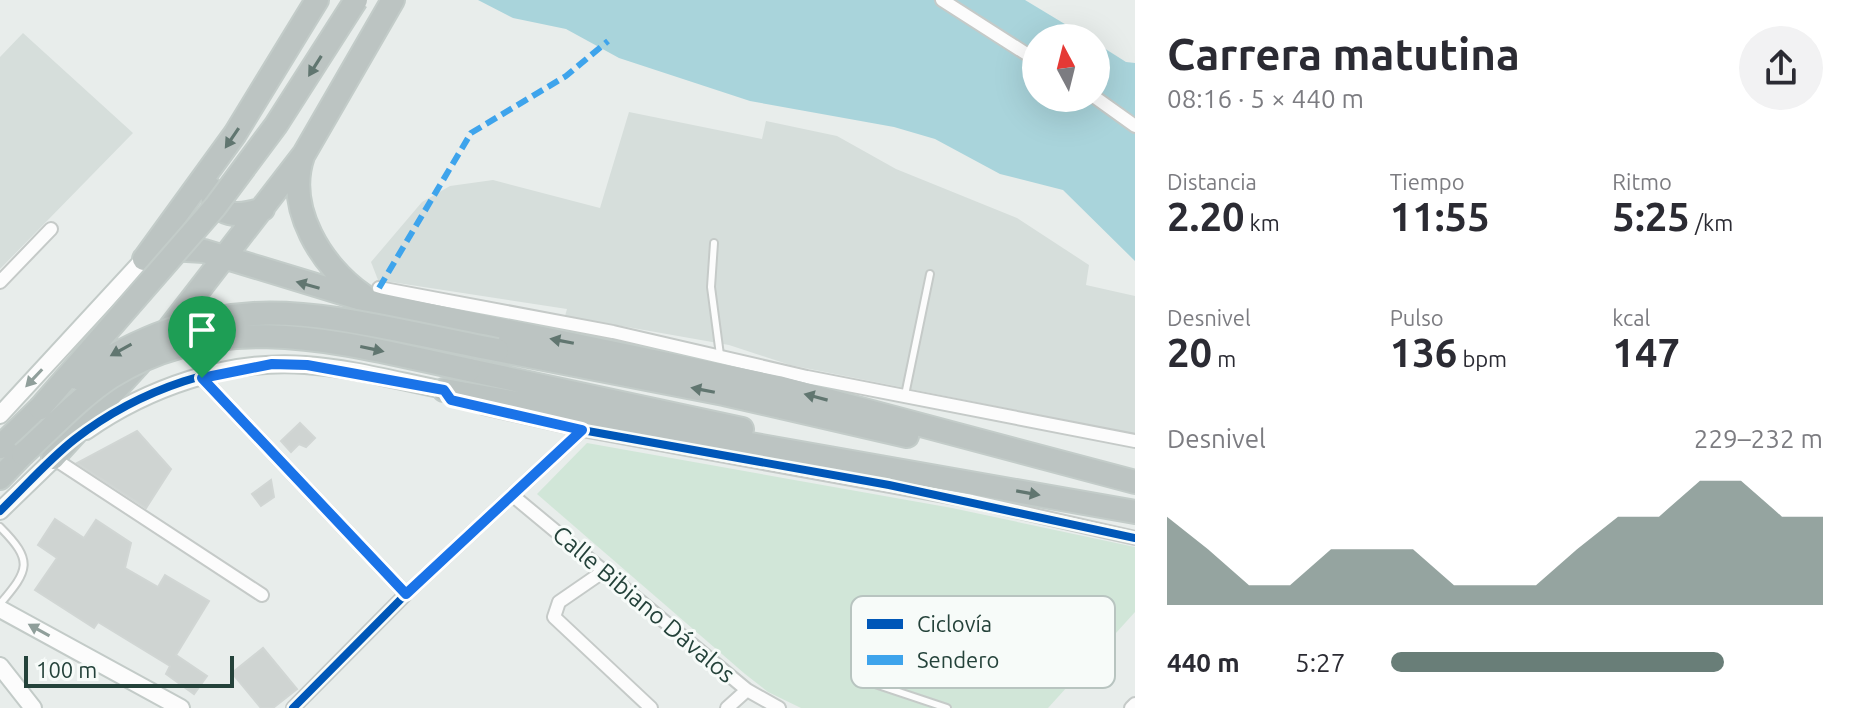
<!DOCTYPE html>
<html lang="es">
<head>
<meta charset="utf-8">
<style>
	body { margin:0; font-family:Ubuntu,sans-serif; background:#f2f2f3; color:#2b2b33; height:100vh; display:flex; flex-direction:column; font-size:30px; white-space:nowrap }
	* { box-sizing:border-box; margin:0 }
	p { font-size:26px; color:#7c7c81 }
	.icon { flex:none; width:44px; height:44px; fill:none; stroke:currentColor; stroke-width:2; stroke-linecap:round; stroke-linejoin:round }
	.map { position:relative; flex:1; overflow:hidden }
	.side { display:flex; flex-direction:column; background:#fff; width:720px }
	.side>* { flex:none }
	.needle { width:52px; rotate:353deg }
	.buttons { position:absolute; left:1022px; top:24px; display:grid; gap:16px }
	.buttons a { display:grid; place-items:center; width:88px; height:88px; border-radius:50%; background:#fff; box-shadow:0 8px 32px #0002; font-size:40px }
	.scale { position:absolute; left:24px; bottom:20px; width:210px; box-sizing:border-box; padding-left:8px; border:4px solid #24423a; border-top:0; font-size:22px; line-height:28px; white-space:nowrap; color:#24423a; -webkit-text-stroke:6px #f7fbf9; paint-order:stroke }
	.pin { position:absolute; display:grid; place-items:center; width:68px; height:68px; color:#fff; margin:-82px -34px; border-radius:50% 50% 50% 0; rotate:-45deg; box-shadow:0 0 8px #0007 }
	.pin .icon { rotate:45deg }
	.round { display:grid; place-items:center; flex:none; width:84px; height:84px; border-radius:42px; background:#f2f2f3 }
	.overview { display:flex; align-items:center; justify-content:space-between; height:136px; padding:0 32px }
	h1 { font-size:44px; font-weight:600; line-height:60px }
	.stats { display:grid; grid-template-columns:repeat(3,1fr); gap:12px; height:136px; padding:8px 32px }
	.stats div { display:grid; align-content:center }
	.stats b { font-size:40px; font-weight:600 }
	.stats small { font-size:22px; font-weight:400 }
	.stats p { font-size:22px }
	.chart { height:224px; padding:16px 32px }
	.chart p { display:flex; justify-content:space-between }
	.chart svg { width:100%; height:144px; margin-top:8px; fill:#697e78; opacity:.7 }
	ul { padding:0 32px; list-style:none; font-size:26px }
	li { display:grid; grid-template-columns:128px 96px 1fr; align-items:center; height:60px }
	li i { height:20px; border-radius:10px; background:#697e78 }
	main { display:flex; flex:1; min-height:0 }
	.map>svg:first-child { display:block }
	.built { fill:#d6dedb }
	.green { fill:#d1e6d8 }
	.water { fill:#a9d4db }
	.building { fill:#cfd4d2; stroke:#d1d6d4; stroke-width:2 }
	.lines { fill:none; stroke-linecap:round; stroke-linejoin:round }
	.lane-casing { stroke:#c5cac8; stroke-width:10 }
	.street-casing { stroke:#c5cac8; stroke-width:16 }
	.secondary-casing { stroke:#c3cbc8; stroke-width:20 }
	.highway-casing { stroke:#c3ccc9; stroke-width:26 }
	.lane { stroke:#fcfcfc; stroke-width:6 }
	.street { stroke:#fcfcfc; stroke-width:12 }
	.secondary { stroke:#fcfcfc; stroke-width:16 }
	.highway { stroke:#bcc4c2; stroke-width:22 }
	.highway-bridge-casing { stroke:#c3ccc9; stroke-width:26; stroke-linecap:butt }
	.highway-bridge { stroke:#bcc4c2; stroke-width:22 }
	.quiet { stroke:#3ea4ec; stroke-width:6; stroke-dasharray:12 6; stroke-linecap:butt }
	.cycleway-casing { stroke:#f7fbf9; stroke-width:13 }
	.cycleway { stroke:#0057b8; stroke-width:8 }
	.oneway { fill:#617670 }
	.oneway2 { fill:#909f9b }
	.route-casing { stroke:#fff; stroke-width:16 }
	.route { stroke:#1a73e8; stroke-width:10 }
	.labels { text-anchor:middle; dominant-baseline:central; stroke-width:6; stroke-linejoin:round; paint-order:stroke }
	.street-label { font-size:24px; fill:#24423a; stroke:#f7fbf9 }
	.key { fill:#f7fbf9; stroke:#b8c4c0; stroke-width:2 }
	.key-label { font-size:22px; fill:#24423a }
</style>
</head>
<body>
<main>
<div class="map">
<svg width="1135" height="708" viewBox="0 0 1135 708">
	<rect width="100%" height="100%" fill="#e8edeb"/>
	<!-- built -->
	<path class="built" d="M23 33 133 133 0 269V57Z
		M629 112 762 139 766 121 837 136 896 169 1017 218 1089 265 1086 285 1135 296V434L790 365 729 345 565 316 567 309 378 280 371 262 422 202 450 186 493 180 600 208Z"/>
	<!-- green -->
	<path class="green" d="M587 443 952 508 1135 547V612L1048 708H801L768 692 745 674 537 494Z"/>
	<!-- water -->
	<path class="water" d="M478 0H1025L1088 38H1036V98H1096V43L1126 62 1135 63V261L1063 190 1000 174 935 139 894 127 750 101 619 58 566 29 513 18Z"/>
	<!-- building -->
	<path class="building" d="M300 423 315 438 306 447 299 444 291 452 281 441Z
		M137 431 171 469 146 508 77 463Z
		M271 480 274 497 261 506 252 494Z
		M55 519 84 538 96 520 131 543 125 568 158 587 165 575 209 601 176 655 207 676 194 694 166 674 170 666 98 622 94 628 35 590 57 558 38 545Z
		M263 648 297 689 273 708H261L232 673Z"/>
	<g class="lines">
		<defs>
			<path id="lane" d="M714 243 711 287 720 355
				M905 395 930 274
				M0 527C34 561 29 570 0 604
				M866 681 947 708"/>
			<path id="street" d="M942 0 1036 60
				M1096 98 1135 126
				M0 282 51 229
				M379 288 613 332 807 377 1135 441
				M202 378 406 594
				M484 408 582 430 972 501 1135 538
				M53 458 262 595
				M512 495 747 690 779 708
				M604 571 559 602 554 617 651 708
				M293 708 406 594 582 430
				M727 708 747 690
				M1131 708 1135 704"/>
			<path id="secondary" d="M0 415 144 259
				M86 431C147 388 229 359 305 365 351 368 398 381 444 390
				M0 511 62 451
				M0 609 181 708
				M0 666 33 708"/>
			<path id="highway" d="M303 156C285 208 322 267 363 295
				M210 188C215 219 239 217 263 209
				M145 258 235 134 317 0
				M144 259 170 249 204 251 378 304 778 387 1135 482
				M161 339 304 154 393 0
				M497 350 724 394 907 436
				M469 370 742 429
				M444 390 1135 512
				M0 447 40 408
				M53 458 139 364
				M0 478 23 454"/>
		</defs>
		<!-- lane casing -->
		<use href="#lane" class="lane-casing"/>
		<!-- street casing -->
		<use href="#street" class="street-casing"/>
		<!-- secondary casing -->
		<use href="#secondary" class="secondary-casing"/>
		<!-- highway casing -->
		<use href="#highway" class="highway-casing"/>
		<!-- lane -->
		<use href="#lane" class="lane"/>
		<!-- street -->
		<use href="#street" class="street"/>
		<!-- secondary -->
		<use href="#secondary" class="secondary"/>
		<!-- highway -->
		<use href="#highway" class="highway"/>
		<defs>
			<path id="highway-bridge" d="M77 378C229 275 331 319 497 350
				M40 408 215 207 276 125 356 0
				M23 454C52 428 79 398 111 377 225 305 349 345 469 370"/>
		</defs>
		<!-- highway-bridge casing -->
		<use href="#highway-bridge" class="highway-bridge-casing"/>
		<!-- highway-bridge -->
		<use href="#highway-bridge" class="highway-bridge"/>
		<!-- quiet -->
		<path class="quiet" d="M379 288 471 133 566 76 608 41"/>
		<defs>
			<path id="cycleway" d="M0 511C25 487 48 460 75 439 138 390 225 359 305 365 351 368 398 380 444 390L447 398 582 430 889 485 1135 538
				M293 708 406 594 582 430"/>
		</defs>
		<!-- cycleway casing -->
		<use href="#cycleway" class="cycleway-casing"/>
		<!-- cycleway -->
		<use href="#cycleway" class="cycleway"/>
	</g>
	<!-- one-way arrows -->
	<defs><path id="oneway-solid" d="M-6-.8H1V-3.2L6.5 0L1 3.2V.8H-6Z" transform="scale(2)"/></defs>
	<g class="oneway">
		<use href="#oneway-solid" transform="translate(315 66) rotate(122)"/>
		<use href="#oneway-solid" transform="translate(232 138) rotate(124)"/>
		<use href="#oneway-solid" transform="translate(308 285) rotate(-164)"/>
		<use href="#oneway-solid" transform="translate(562 341) rotate(-169)"/>
		<use href="#oneway-solid" transform="translate(372 349) rotate(12)"/>
		<use href="#oneway-solid" transform="translate(121 350) rotate(151)"/>
		<use href="#oneway-solid" transform="translate(703 390) rotate(-169)"/>
		<use href="#oneway-solid" transform="translate(816 397) rotate(-165)"/>
		<use href="#oneway-solid" transform="translate(1028 493) rotate(10)"/>
	</g>
	<g class="oneway2">
		<use href="#oneway-solid" transform="translate(34 378) rotate(133)"/>
		<use href="#oneway-solid" transform="translate(39 630) rotate(-151)"/>
	</g>
	<g class="lines">
		<defs>
			<path id="route" d="M272 364 307 365 444 390 451 400 582 430 406 594 202 378Z"/>
		</defs>
		<!-- route casing -->
		<use href="#route" class="route-casing"/>
		<!-- route -->
		<use href="#route" class="route"/>
	</g>
	<g class="labels">
		<!-- street labels -->
		<g class="street-label">
			<text transform="translate(644 604) rotate(40)">Calle Bibiano Dávalos</text>
		</g>
	</g>
	<!-- legend -->
	<rect x="851" y="596" width="264" height="92" rx="12" class="key"/>
	<rect x="867" y="619" width="36" height="10" fill="#0057b8"/>
	<rect x="867" y="655" width="36" height="10" fill="#3ea4ec"/>
	<g class="key-label">
		<text x="917" y="632">Ciclovía</text>
		<text x="917" y="668">Sendero</text>
	</g>
</svg>
<div class="buttons">
<a><svg class="needle" viewBox="-14 -14 28 28"><path d="M0-13l5 13h-10z" fill="#e53935"/><path d="M0 13l5-13h-10z" fill="#7c7c81"/></svg></a>
</div>
<div class="scale">100 m</div>
<div class="pin" style="left:202px;top:378px;background:#1e9e55"><svg class="icon" aria-label="arrive" viewBox="0 0 24 24"><path d="M6 21V4h12l-3 4 3 4H6"/></svg></div>
</div>
<section class="side">
<div class="overview"><div><h1>Carrera matutina</h1><p>08:16 · 5 × 440 m</p></div><a class="round"><svg class="icon" aria-label="share" viewBox="0 0 24 24"><path d="M12 15V3M7 8l5-5 5 5M5 13v7h14v-7"/></svg></a></div>
<div class="stats">
<div><p>Distancia</p><b>2.20<small> km</small></b></div>
<div><p>Tiempo</p><b>11:55</b></div>
<div><p>Ritmo</p><b>5:25<small> /km</small></b></div>
</div>
<div class="stats">
<div><p>Desnivel</p><b>20<small> m</small></b></div>
<div><p>Pulso</p><b>136<small> bpm</small></b></div>
<div><p>kcal</p><b>147</b></div>
</div>
<div class="chart"><p><span>Desnivel</span>229–232 m</p>
<svg viewBox="0 0 160 44" preserveAspectRatio="none"><path d="M0 44V17L10 27L20 38L30 38L40 27L50 27L60 27L70 38L80 38L90 38L100 27L110 17L120 17L130 6L140 6L150 17L160 17V44z"/></svg>
</div>
<ul>
<li><b>440 m</b>5:27<i style="width:77%"></i></li>
</ul>
</section>
</main>
</body>
</html>
